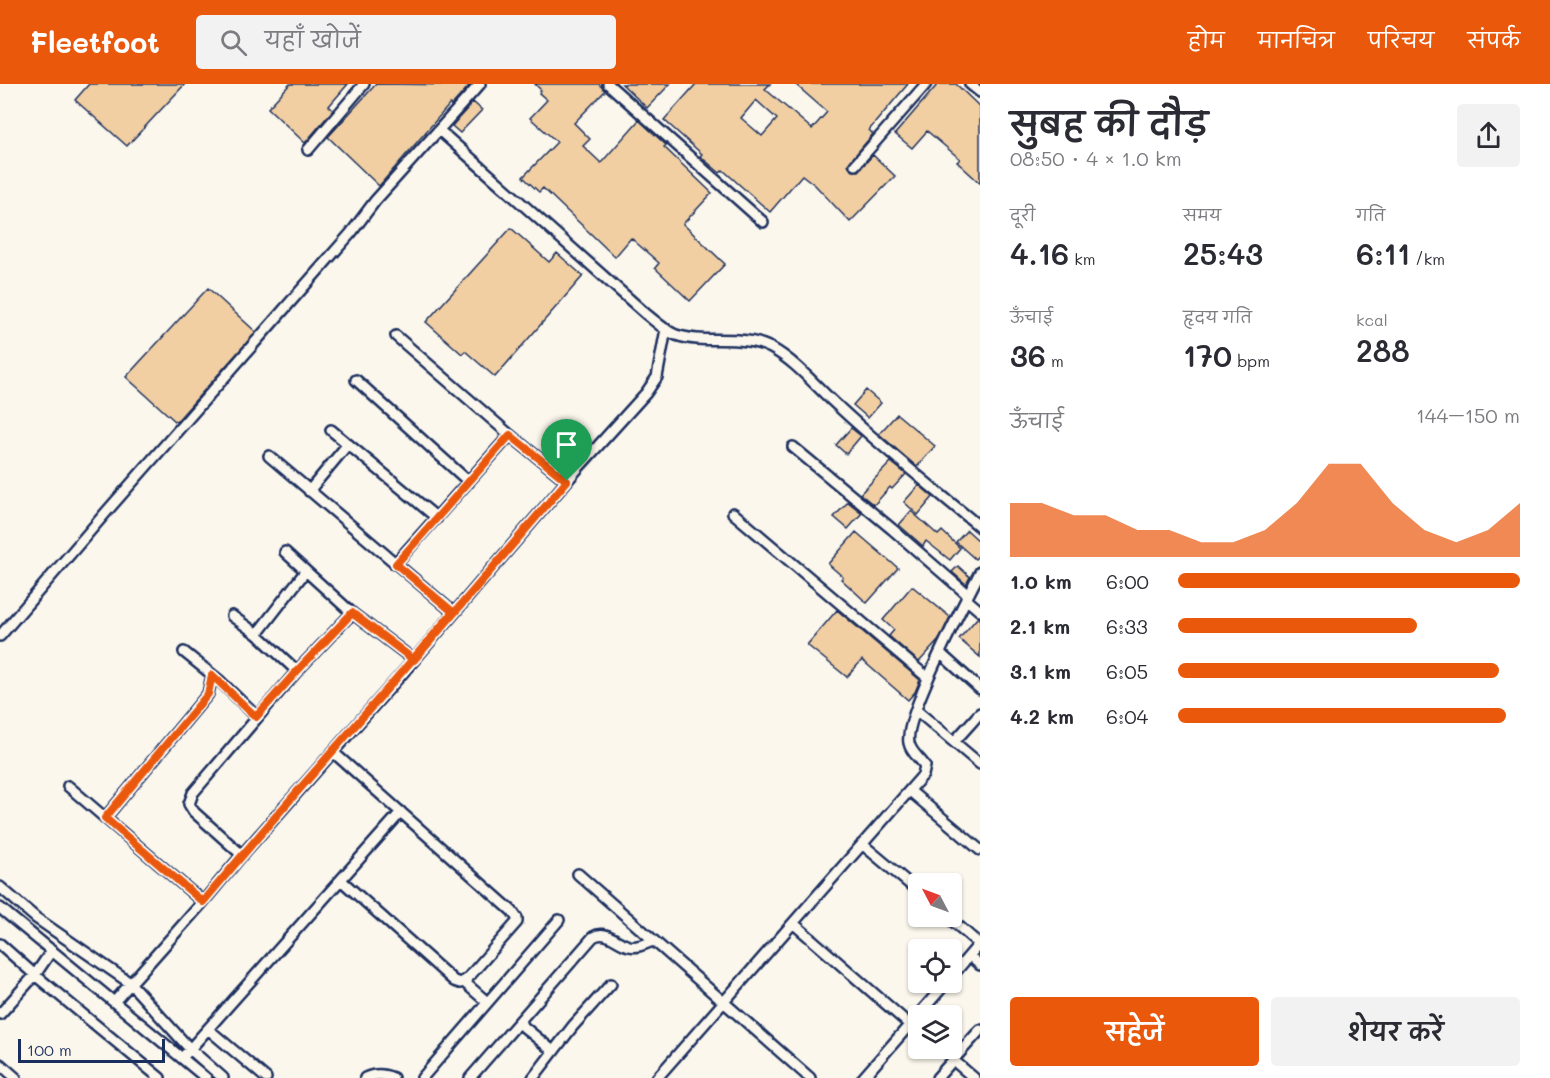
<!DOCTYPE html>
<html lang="hi">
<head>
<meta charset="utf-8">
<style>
	body { margin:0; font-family:Mali,"Playpen Sans Deva",sans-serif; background:#f2f2f3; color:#2b2b33; height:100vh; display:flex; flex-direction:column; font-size:22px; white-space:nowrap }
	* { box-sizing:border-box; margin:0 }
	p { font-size:20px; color:#7c7c81 }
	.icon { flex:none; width:33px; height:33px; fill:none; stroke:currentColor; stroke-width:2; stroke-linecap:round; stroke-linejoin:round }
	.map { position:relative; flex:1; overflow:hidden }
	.panel { display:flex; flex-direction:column; background:#fff; width:570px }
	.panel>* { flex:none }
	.needle { width:39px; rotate:311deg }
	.fabs { position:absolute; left:908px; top:789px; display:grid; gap:12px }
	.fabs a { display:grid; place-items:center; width:54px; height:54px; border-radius:6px; background:#fff; box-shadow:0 2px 4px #0004; font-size:30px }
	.scale { position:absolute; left:18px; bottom:15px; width:147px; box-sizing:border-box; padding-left:6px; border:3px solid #1b2f5e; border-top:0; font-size:16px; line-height:21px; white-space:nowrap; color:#1b2f5e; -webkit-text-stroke:4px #fbf7ec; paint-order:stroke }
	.pin { position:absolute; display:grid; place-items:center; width:51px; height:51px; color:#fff; margin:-62px -26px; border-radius:50% 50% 50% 0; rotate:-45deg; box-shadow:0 0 6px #0007 }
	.pin .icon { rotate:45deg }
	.round { display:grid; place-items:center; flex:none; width:63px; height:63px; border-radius:6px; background:#f2f2f3 }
	.overview { display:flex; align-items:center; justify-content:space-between; height:102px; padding:0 30px }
	h1 { font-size:33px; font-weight:600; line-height:45px }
	.metrics { display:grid; grid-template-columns:repeat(3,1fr); gap:9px; height:102px; padding:6px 30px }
	.metrics div { display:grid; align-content:center }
	.metrics b { font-size:30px; font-weight:600 }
	.metrics small { font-size:16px; font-weight:400 }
	.metrics p { font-size:16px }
	.chart { height:168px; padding:12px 30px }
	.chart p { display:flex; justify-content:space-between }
	.chart svg { width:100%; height:108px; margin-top:6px; fill:#ea580c; opacity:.7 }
	.action { display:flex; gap:12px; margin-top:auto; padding:12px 30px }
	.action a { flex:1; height:69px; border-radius:6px; background:#ea580c; color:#fff; font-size:24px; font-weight:600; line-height:69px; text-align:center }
	.action a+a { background:#f2f2f3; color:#2b2b33 }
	ul { padding:0 30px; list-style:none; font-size:20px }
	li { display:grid; grid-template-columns:96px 72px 1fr; align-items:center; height:45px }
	li i { height:15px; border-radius:8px; background:#ea580c }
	header { display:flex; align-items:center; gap:36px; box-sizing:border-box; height:84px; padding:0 30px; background:#ea580c; color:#fff }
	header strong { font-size:28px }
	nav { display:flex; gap:33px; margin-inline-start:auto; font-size:21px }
	.search { width:420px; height:54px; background:#f2f2f3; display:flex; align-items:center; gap:15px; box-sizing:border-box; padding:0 21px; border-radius:6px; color:#7c7c81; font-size:22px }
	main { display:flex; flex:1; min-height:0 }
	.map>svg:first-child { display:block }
	.building { fill:#f1cfa2; stroke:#1b2f5e; stroke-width:1.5; fill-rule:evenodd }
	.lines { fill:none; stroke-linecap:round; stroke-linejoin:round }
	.minor-casing { stroke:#1b2f5e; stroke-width:14 }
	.minor { stroke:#fbf7ec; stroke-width:9 }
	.route-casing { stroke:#fff; stroke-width:12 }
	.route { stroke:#ea580c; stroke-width:8 }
</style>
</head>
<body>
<header>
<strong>Fleetfoot</strong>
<div class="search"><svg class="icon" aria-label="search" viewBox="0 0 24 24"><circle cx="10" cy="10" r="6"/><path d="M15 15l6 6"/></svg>यहाँ खोजें</div>
<nav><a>होम</a><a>मानचित्र</a><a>परिचय</a><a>संपर्क</a></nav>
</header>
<main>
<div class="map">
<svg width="980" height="994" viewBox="0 0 980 994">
	<rect width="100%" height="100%" fill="#fbf7ec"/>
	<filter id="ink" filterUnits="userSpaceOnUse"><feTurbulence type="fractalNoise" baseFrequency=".0167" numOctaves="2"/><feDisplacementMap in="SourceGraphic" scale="12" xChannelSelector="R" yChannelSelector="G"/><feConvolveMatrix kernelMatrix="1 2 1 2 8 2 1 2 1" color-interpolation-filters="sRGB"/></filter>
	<g filter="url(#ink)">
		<!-- building -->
		<path class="building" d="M89 0H185L127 62 75 16Z
			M290 0H348L329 22 333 26 305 59 268 24Z
			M376 0 470 1 451 22 450 20 379 102 328 53Z
			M535 0H599L605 7 574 39 590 55 583 62 601 79 639 36 666 61 664 63 712 109 683 140 725 180 690 217 655 184 659 179 631 154 615 173 543 104 539 108 523 93 557 58 530 34 547 16 539 9 541 6Z
			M622 0H670L647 24Z
			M696 0H770L765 5 812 45 827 28 795 0H908L869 46 873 50 848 80 851 86 858 87 873 71 895 92 850 138 815 101 802 91 770 128 723 86 720 89 700 72 702 70 664 36ZM756 16 777 35 762 52 741 34Z
			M938 0H956L980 23V99L957 78 960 75 927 47 912 64 895 50Z
			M473 18 482 26 460 49 452 42Z
			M511 144 549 178 557 169 583 192 495 293 465 267 462 270 426 238Z
			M208 204 256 248 176 338 126 293Z
			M866 306 881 319 868 334 853 321Z
			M897 330 935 362 917 383 879 350Z
			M851 344 861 352 846 370 836 361Z
			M891 378 906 390 892 405 890 403 874 421 860 410Z
			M919 401 933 413 918 431 904 418Z
			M848 418 862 429 848 445 834 433Z
			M911 427 938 451 942 447 960 464 950 476 926 457 923 462 899 441Z
			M967 446 980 458V470L975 475 956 458Z
			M856 448 898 484 867 519 841 495 843 493 828 480Z
			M958 482 970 493 966 500 952 488Z
			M912 502 950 533 939 556 919 578 889 552 894 546 883 536Z
			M837 526 920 596 915 608 908 616 862 576 847 593 807 561Z
			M978 533 980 534V573L959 555Z"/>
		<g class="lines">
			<defs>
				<path id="minor" d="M608 0 763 138
					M970 0 980 8
					M439 46 646 230C655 237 665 247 676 251 706 261 742 249 771 264 797 278 818 305 840 324 885 366 933 404 980 443
					M308 66 364 0
					M855 81 926 0
					M396 252 510 351 567 397
					M356 296 469 398
					M331 346 437 434
					M793 363 892 445 968 511
					M269 372 453 528
					M309 407 348 360
					M733 429 928 594
					M285 468 352 529 414 576
					M395 480 510 351
					M966 515 980 527
					M232 532 257 550 297 587
					M257 550 305 488
					M0 552 108 426 351 149 375 117 480 0
					M184 568 220 597 257 633
					M940 569 980 605
					M916 626 980 680
					M954 658 980 629
					M333 668 512 827 517 834V838L467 895 460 899 454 897 342 797
					M68 702 203 818
					M910 707 980 766
					M105 734 208 610 212 591
					M862 760 918 807
					M242 771 194 728 189 720 193 709 297 587 352 529
					M578 790 810 994
					M0 803 36 834 130 899 190 965 223 994
					M0 824 206 994
					M947 832 979 860
					M793 839 910 941
					M0 860 35 891 160 994
					M970 872 980 881
					M951 893 980 859
					M464 898 487 918
					M115 917 203 818 242 771 414 576 579 383 646 309 657 293 666 245
					M0 930 35 891 52 866
					M519 939 553 967
					M208 945 266 994
					M182 974 401 728
					M953 976 974 994
					M0 980 16 994
					M365 994C375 989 384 990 393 994
					M422 994 559 836
					M470 994 593 853C607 845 616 859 629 862 637 864 645 860 653 857
					M533 994 573 942 611 900
					M657 994 923 691 925 682C920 674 911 669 909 659 903 634 966 516 980 488
					M863 994 947 898
					M937 994 980 946"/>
			</defs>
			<!-- minor casing -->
			<use href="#minor" class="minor-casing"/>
			<!-- minor -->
			<use href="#minor" class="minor"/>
		</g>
	</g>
	<g class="lines" filter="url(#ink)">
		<defs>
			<path id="route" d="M567 397 414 576 352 529 297 587 256 633 212 591 208 610 105 734 203 818C284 720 371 626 453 528L396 480 510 351 567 397"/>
		</defs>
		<!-- route casing -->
		<use href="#route" class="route-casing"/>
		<!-- route -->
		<use href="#route" class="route"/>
	</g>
</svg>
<div class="fabs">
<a><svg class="needle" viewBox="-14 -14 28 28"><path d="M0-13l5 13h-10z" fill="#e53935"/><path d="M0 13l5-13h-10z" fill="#7c7c81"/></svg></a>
<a><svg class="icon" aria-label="locate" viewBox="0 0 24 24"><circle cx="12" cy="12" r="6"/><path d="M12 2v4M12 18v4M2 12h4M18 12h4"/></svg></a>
<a><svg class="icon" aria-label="layers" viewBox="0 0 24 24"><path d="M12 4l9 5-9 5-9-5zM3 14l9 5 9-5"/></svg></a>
</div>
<div class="scale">100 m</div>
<div class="pin" style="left:567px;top:397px;background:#1e9e55"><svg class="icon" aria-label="arrive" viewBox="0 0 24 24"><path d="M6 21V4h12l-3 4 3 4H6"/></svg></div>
</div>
<section class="panel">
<div class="overview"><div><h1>सुबह की दौड़</h1><p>08:50 · 4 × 1.0 km</p></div><a class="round"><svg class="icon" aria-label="share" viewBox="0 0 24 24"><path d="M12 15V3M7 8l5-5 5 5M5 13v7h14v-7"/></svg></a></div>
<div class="metrics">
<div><p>दूरी</p><b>4.16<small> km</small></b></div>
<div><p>समय</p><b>25:43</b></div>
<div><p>गति</p><b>6:11<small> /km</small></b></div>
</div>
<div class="metrics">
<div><p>ऊँचाई</p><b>36<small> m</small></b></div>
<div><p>हृदय गति</p><b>170<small> bpm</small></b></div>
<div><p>kcal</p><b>288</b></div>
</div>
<div class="chart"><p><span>ऊँचाई</span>144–150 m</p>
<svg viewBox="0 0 160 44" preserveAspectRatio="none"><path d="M0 44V22L10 22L20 27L30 27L40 33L50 33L60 38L70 38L80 33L90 22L100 6L110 6L120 22L130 33L140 38L150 33L160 22V44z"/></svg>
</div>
<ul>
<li><b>1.0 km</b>6:00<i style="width:100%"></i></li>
<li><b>2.1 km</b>6:33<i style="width:70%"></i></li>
<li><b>3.1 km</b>6:05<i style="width:94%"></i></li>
<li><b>4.2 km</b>6:04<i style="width:96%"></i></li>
</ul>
<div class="action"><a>सहेजें</a><a>शेयर करें</a></div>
</section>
</main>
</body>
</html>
